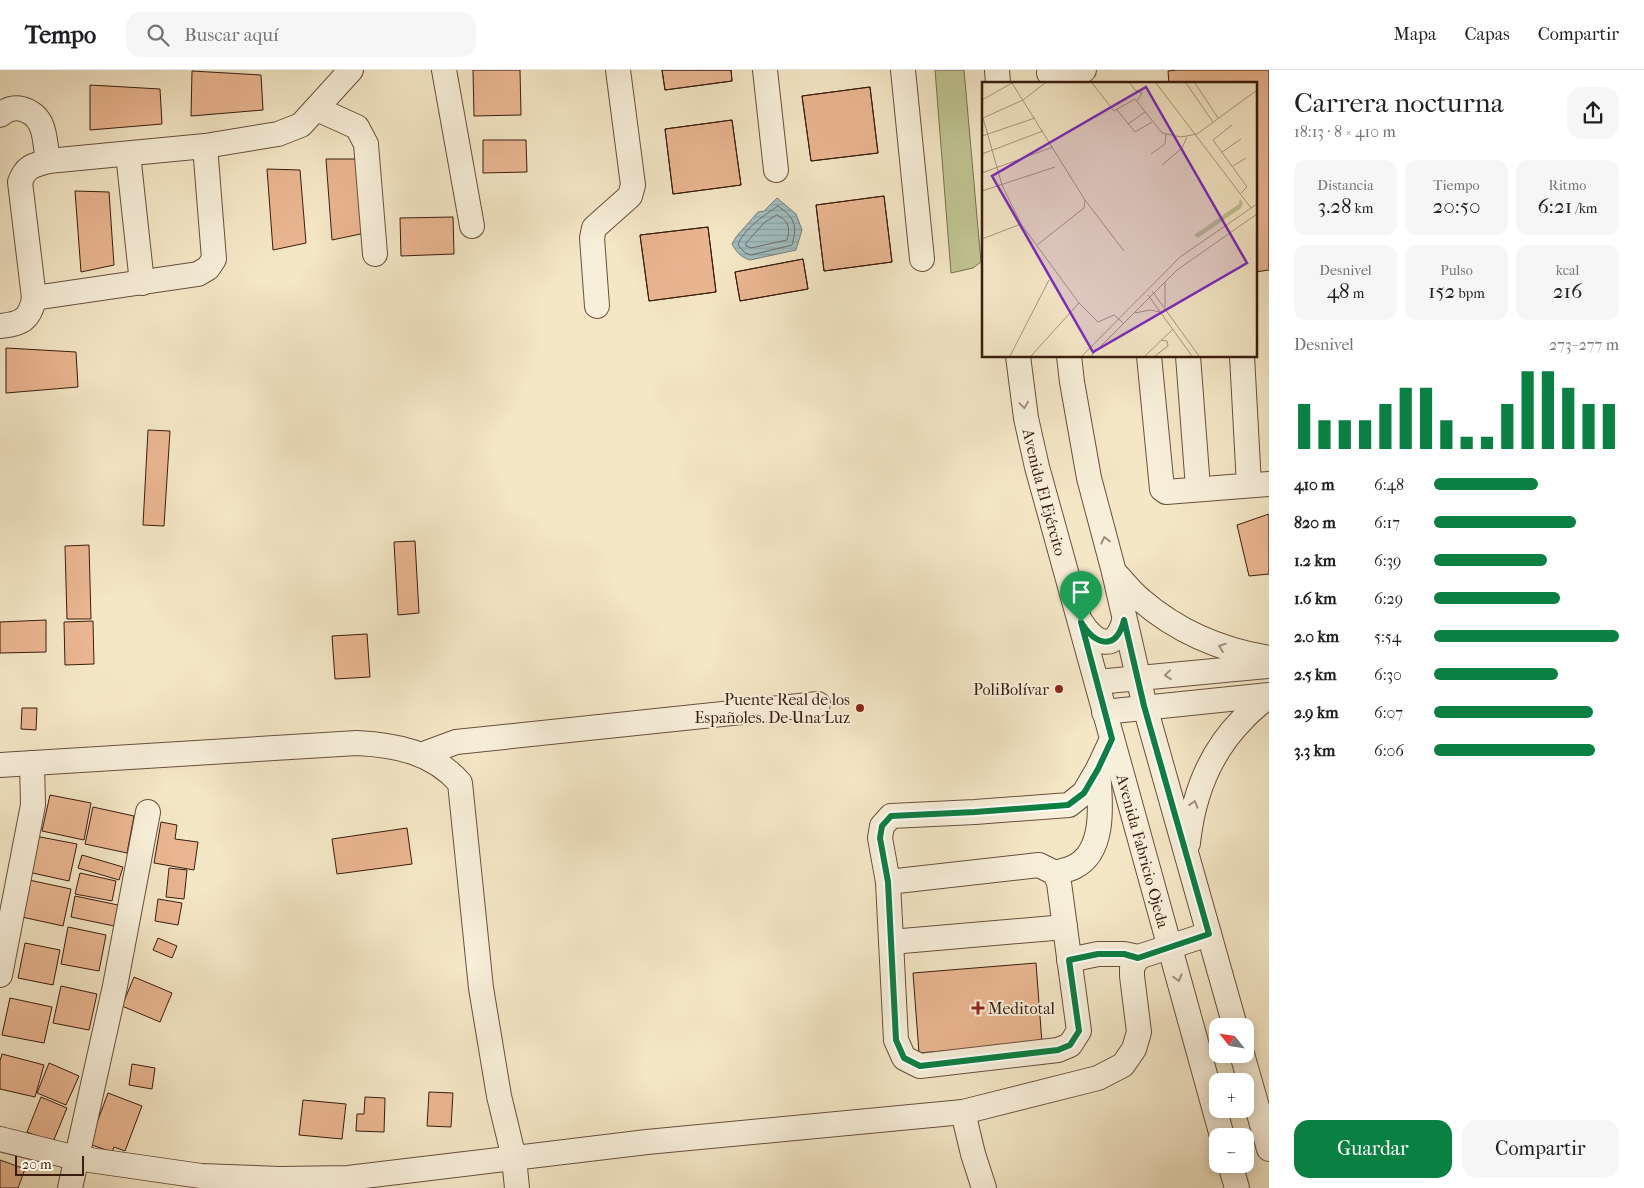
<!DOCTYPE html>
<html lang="es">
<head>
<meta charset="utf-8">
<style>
	body { margin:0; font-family:"IM FELL French Canon",serif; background:#f6f6f6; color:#202124; height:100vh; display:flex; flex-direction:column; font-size:19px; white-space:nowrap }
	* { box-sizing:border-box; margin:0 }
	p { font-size:16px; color:#757577 }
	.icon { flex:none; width:28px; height:28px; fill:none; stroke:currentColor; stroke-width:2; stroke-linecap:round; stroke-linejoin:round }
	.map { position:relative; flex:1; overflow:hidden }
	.side { display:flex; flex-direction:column; background:#fff; width:375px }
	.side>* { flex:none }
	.needle { width:32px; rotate:300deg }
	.fabs { position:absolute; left:1209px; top:948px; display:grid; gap:10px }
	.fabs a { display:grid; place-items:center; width:45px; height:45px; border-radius:10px; background:#fff; box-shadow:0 2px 12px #0003; font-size:25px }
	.scale { position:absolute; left:15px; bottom:12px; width:69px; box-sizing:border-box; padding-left:5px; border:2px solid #391c0f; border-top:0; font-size:14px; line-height:18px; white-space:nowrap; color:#391c0f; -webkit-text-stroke:4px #f8efda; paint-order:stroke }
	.pin { position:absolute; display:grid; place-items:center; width:42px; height:42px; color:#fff; margin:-51px -21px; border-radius:50% 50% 50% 0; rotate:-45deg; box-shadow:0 0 5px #0007 }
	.pin .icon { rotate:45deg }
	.round { display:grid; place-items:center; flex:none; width:52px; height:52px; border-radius:15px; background:#f6f6f6 }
	.overview { display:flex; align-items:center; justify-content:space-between; height:85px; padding:0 25px }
	h1 { font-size:28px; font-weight:600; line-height:38px }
	.metrics { display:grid; grid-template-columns:repeat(3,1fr); gap:8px; height:85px; padding:5px 25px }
	.metrics div { display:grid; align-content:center; border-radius:12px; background:#f6f6f6; text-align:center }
	.metrics b { font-size:21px; font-weight:600 }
	.metrics small { font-size:14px; font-weight:400 }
	.metrics p { font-size:14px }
	.chart { height:140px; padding:10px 25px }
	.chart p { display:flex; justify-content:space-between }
	.chart svg { width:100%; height:90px; margin-top:5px; stroke:#0b8043; stroke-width:6 }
	.button { display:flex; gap:10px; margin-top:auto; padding:10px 25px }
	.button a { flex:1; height:58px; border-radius:15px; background:#0b8043; color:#fff; font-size:20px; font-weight:600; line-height:58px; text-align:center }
	.button a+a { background:#f6f6f6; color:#202124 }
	ul { padding:0 25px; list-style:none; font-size:16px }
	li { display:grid; grid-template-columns:80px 60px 1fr; align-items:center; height:38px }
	li i { height:12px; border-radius:6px; background:#0b8043 }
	header { display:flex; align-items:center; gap:30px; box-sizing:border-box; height:70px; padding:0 25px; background:#fff; border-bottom:1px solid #e0e0e0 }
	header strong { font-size:24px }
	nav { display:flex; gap:28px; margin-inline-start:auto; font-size:18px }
	.search { width:350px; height:45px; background:#f6f6f6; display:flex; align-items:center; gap:12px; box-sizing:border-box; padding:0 18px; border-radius:15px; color:#757577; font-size:19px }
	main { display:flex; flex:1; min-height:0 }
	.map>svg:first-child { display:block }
	.green { fill:#bfc492; stroke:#7c7050 }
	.water { fill:url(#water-rules); stroke:#777d79 }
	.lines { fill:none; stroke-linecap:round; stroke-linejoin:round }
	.shore { stroke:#6d6c67; stroke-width:1 }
	.building { fill:#eab691; stroke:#391c0f }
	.minor-casing { stroke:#684f3d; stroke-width:26 }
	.minor { stroke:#f8efda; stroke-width:24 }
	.oneway { stroke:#a2907f }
	.route-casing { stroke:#fff; stroke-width:10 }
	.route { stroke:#0b8043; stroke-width:6 }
	.poi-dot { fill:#8f2418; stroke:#f8efda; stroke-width:2 }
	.labels { text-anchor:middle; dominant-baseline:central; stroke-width:4; stroke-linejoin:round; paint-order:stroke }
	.street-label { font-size:16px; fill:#391c0f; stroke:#f8efda }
	.poi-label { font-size:16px; fill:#391c0f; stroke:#f8efda; text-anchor:end }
	.inset-road { fill:none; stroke:#a9967d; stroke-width:1 }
	.view { fill:#7b2cbf; fill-opacity:0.15; stroke:#7b2cbf; stroke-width:2.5 }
	.inset-edge { fill:none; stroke:#391c0f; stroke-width:2.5 }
</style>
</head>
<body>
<header>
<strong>Tempo</strong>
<div class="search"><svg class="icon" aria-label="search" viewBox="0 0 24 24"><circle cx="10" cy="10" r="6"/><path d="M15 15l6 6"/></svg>Buscar aquí</div>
<nav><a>Mapa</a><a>Capas</a><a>Compartir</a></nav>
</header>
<main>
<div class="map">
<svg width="1269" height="1118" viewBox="0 0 1269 1118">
	<defs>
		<pattern id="water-rules" width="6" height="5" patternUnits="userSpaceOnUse" patternTransform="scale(1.25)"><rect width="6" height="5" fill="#a1bdbf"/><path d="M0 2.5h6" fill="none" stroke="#8ba2a3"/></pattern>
	</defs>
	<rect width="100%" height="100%" fill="#f4e7c6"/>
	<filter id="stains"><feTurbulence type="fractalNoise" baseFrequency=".004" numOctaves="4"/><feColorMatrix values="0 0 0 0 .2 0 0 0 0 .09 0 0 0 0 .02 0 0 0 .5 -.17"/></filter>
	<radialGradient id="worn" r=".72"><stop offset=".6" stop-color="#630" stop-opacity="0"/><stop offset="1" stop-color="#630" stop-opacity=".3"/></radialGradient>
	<!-- green -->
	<path class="green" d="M935 0H964L981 192 973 198 951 203Z"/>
	<!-- water -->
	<path class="water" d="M777 128 796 144 802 160 796 180 750 190C741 187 737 183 732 174L736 167 758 142 764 141Z"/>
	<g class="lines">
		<!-- shore -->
		<path class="shore" d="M778 136C794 147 798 155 792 175L751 185 745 183 738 175C743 159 765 145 778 136Z
			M777 145C788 150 791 158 787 170L751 178 746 176V173L764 153Z"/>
	</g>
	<!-- building -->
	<path class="building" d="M473 0H520L521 45 474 46Z
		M662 0H731L732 11 665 20Z
		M662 0H731L732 11 665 20Z
		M1177 0H1269V200L1255 202V14H1169L1168 1Z
		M192 1 261 5 263 40 191 46Z
		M90 15 160 19 162 54 90 60Z
		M870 17 878 83 811 91 802 26Z
		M870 17 878 83 811 91 802 26Z
		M732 50 741 115 673 124 665 59Z
		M732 50 741 115 673 124 665 59Z
		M483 70H526L527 102 483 103Z
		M326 89H360L365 163 332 170Z
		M267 99 300 100 306 173 273 180Z
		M75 121 109 122 114 195 81 202Z
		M884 126 892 192 824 201 816 135Z
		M884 126 892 192 824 201 816 135Z
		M453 147 454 184 401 186 400 148Z
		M708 157 716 222 649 231 640 165Z
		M708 157 716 222 649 231 640 165Z
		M803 189 808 219 740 231 735 202Z
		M803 189 808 219 740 231 735 202Z
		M6 278 76 282 78 317 6 323Z
		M148 360 170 361 164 456 143 455Z
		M1269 444V504L1249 506 1237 455Z
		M415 471 419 543 398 545 394 472Z
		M89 475 91 549H67L65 476Z
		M46 550V582L0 583V552Z
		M93 551 94 594 65 595 64 552Z
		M367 564 370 607 335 609 332 566Z
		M22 638H37L36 660 21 659Z
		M50 725 91 733 84 770 42 761Z
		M93 737 134 746 127 783 85 774Z
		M161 752 177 755 175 769 198 772 194 800 154 793Z
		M407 758 412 794 337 804 332 769Z
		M35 766 77 774 69 811 28 802Z
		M82 785 123 797 119 810 78 798Z
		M169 798 187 800 184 829 166 827Z
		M80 803 116 811 112 831 75 824Z
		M29 810 71 819 63 856 22 847Z
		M75 826 118 835 114 856 71 847Z
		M158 829 182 833 178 855 155 851Z
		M68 857 106 865 99 901 61 894Z
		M158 868 177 876 172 888 153 880Z
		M25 873 60 880 53 915 18 908Z
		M1036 893 1042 973 919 983 913 903Z
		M134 907 172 923 160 952 122 936Z
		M61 916 97 924 89 960 53 953Z
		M10 928 52 937 44 973 2 965Z
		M2 984 44 995 35 1027 0 1019V991Z
		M49 993 79 1006 66 1035 37 1023Z
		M132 994 155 998 152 1019 129 1015Z
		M429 1022 453 1023 451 1057 427 1056Z
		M108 1023 142 1036 125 1081 114 1077 112 1082 89 1074Z
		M41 1027 67 1038 53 1072 27 1062Z
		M365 1027 385 1028 384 1062 356 1061 357 1044H364Z
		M303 1030 346 1034 342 1069 299 1065Z
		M0 1090 25 1099 18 1118H0Z"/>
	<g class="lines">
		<defs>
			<g id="minor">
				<path d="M444 0 472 156"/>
				<path d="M765 0 776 100"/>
				<path d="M903 0 922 189"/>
				<path d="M997 0 998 14"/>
				<path d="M1049 3 1084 0"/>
				<path d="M317 39 357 57 366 74 375 184"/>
				<path d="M0 45C6 40 14 37 22 39 47 46 44 70 48 91"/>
				<path d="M128 84 142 213"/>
				<path d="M34 228 198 204 208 198 214 189 205 76"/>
				<path d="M597 236 592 168 594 158 630 126 633 115 618 0"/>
				<path d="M0 256C21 254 30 250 34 228L20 112C26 96 32 96 48 91L205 76 278 64 301 55 351 0"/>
				<path id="s1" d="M1018 286 1026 348 1037 397 1222 1066"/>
				<path d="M1069 286 1072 312 1089 408 1114 502 1145 637 1235 956"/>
				<path d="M1149 286 1162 419 1166 422 1269 414"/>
				<path d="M1188 286 1198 418"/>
				<path d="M1242 286 1249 415"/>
				<path d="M1114 502C1123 511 1131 522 1141 530 1178 562 1221 580 1269 588"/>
				<path d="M1081 552C1095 575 1116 582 1124 551"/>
				<path d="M1097 612 1267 596"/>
				<path d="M1104 642 1269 625"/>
				<path d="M421 685 456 672 818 634"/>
				<path d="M0 695 357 673C396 675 433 682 460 713L481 918 499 1026 514 1088 517 1118"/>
				<path d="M1188 773C1193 726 1209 683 1243 649 1251 640 1260 633 1269 626"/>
				<path d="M1055 803C1061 801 1068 800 1074 797 1107 781 1100 729 1098 699"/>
				<path d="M888 812 1039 795 1055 803 1059 813 1079 961 1070 975 1058 980 920 996 904 988 896 970 888 812 880 768 882 756 891 746 975 742 1069 735 1084 723 1098 699 1112 669"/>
				<path d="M891 872 1065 857"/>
				<path d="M1069 890 1098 884H1124L1138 887 1209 864"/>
				<path d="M0 905 33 735 32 693"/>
				<path d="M1242 984 1269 1079"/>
				<path d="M963 1042 973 1084 984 1118"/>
				<path d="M0 1069 76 1088 201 1106 280 1109 348 1108 647 1072 963 1042 1098 1008 1123 995 1134 979 1139 962 1132 906V898L1138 887"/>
				<path d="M1230 1094 1237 1118"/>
				<path d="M70 1118 115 916 148 742"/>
			</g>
		</defs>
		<!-- minor casing -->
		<use href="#minor" class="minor-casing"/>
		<!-- minor -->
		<use href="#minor" class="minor"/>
	</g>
	<!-- one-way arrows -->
	<defs><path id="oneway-chevron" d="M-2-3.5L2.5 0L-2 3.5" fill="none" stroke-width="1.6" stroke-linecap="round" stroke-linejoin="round" transform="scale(1.25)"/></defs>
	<g class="oneway">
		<use href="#oneway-chevron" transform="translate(1024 335) rotate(82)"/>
		<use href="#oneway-chevron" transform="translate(1105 470) rotate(-104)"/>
		<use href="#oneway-chevron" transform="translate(1222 577) rotate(-161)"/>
		<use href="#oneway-chevron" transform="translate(1168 605) rotate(174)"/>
		<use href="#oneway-chevron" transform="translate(1194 734) rotate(-73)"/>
		<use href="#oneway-chevron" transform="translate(1178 908) rotate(74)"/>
	</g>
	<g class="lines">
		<defs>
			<path id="route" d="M1124 550 1144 636 1209 864 1138 888 1124 884H1098L1069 890 1079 961 1070 975 1058 980 920 996 904 988 896 970 888 812 880 768 882 756 891 746 975 742 1068 735 1084 723 1098 699 1112 669 1081 552C1095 575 1116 582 1124 550Z"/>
		</defs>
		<!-- route casing -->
		<use href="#route" class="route-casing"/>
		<!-- route -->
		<use href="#route" class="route"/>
	</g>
	<!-- markers -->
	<g class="poi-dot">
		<circle cx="1059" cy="619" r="5"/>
		<circle cx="860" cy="638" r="5"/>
		<path d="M975.5 930.5h5v5h5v5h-5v5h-5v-5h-5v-5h5z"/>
	</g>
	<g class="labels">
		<!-- street labels -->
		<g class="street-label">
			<text stroke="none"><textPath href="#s1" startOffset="139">Avenida El Ejército</textPath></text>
			<text stroke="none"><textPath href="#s1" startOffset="511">Avenida Fabricio Ojeda</textPath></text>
		</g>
		<!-- poi labels -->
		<g class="poi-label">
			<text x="1049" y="619">PoliBolívar</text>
			<text x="850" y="629">Puente Real de los<tspan x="850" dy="18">Españoles. De Una Luz</tspan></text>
			<text x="988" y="938" text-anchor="start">Meditotal</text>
		</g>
	</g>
	<!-- overview -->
	<g transform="translate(982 12)">
		<rect width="275" height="275" fill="#f4e7c6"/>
		<path d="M258 117 261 121 259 126 216 156 212 153 257 122Z" fill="#bfc492"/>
		<path class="inset-road" d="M30 1 103 118 102 126 55 163M63 1 41 18 1 36 20 103 39 142 97 221 116 240 132 233 141 241M110 1 132 29 153 17 180 51 199 55 215 52 275 8M148 1 153 8 160 11 155 19M174 1 269 126M204 1 231 40M213 1 236 36M0 18 30 1M135 28 153 50 170 40M146 42 163 30M250 43 231 58 265 105 259 111M0 54 53 36M240 70 259 57M0 72 61 49M169 72 183 62 184 52M180 83 200 66 205 55M251 84 264 76M0 91 71 65M0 109 73 85M103 118 142 169M0 157 39 142M183 200V225M170 209 217 274M166 213 210 274M153 231 168 228 178 230M28 274 67 198M49 274 97 221M100 274 198 175 275 122M109 274 195 188 275 132M163 274 191 247M173 274 186 264 185 259 179 258"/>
		<path class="view" d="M164 5 265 181 111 270 10 94Z"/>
		<rect width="275" height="275" class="inset-edge"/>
	</g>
	<rect width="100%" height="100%" filter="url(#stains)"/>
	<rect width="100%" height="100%" fill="url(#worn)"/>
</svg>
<div class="fabs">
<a><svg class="needle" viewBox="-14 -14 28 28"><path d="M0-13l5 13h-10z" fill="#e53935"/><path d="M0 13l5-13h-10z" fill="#757577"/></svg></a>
<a>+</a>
<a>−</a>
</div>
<div class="scale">20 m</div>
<div class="pin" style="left:1081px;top:552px;background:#1e9e55"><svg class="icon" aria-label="arrive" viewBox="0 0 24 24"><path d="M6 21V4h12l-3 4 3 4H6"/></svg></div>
</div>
<section class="side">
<div class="overview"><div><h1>Carrera nocturna</h1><p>18:13 · 8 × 410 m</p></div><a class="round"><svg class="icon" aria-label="share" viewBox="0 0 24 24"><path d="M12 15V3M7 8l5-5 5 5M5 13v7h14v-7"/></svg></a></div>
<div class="metrics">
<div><p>Distancia</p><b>3.28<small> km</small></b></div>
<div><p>Tiempo</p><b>20:50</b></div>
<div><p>Ritmo</p><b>6:21<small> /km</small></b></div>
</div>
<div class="metrics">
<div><p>Desnivel</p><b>48<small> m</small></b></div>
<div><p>Pulso</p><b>152<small> bpm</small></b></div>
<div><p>kcal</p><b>216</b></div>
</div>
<div class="chart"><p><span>Desnivel</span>273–277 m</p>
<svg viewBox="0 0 160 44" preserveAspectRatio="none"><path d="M5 44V22M15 44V30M25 44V30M35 44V30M45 44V22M55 44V14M65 44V14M75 44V30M85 44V38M95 44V38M105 44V22M115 44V6M125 44V6M135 44V14M145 44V22M155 44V22"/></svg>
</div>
<ul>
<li><b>410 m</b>6:48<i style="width:56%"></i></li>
<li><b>820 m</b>6:17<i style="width:77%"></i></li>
<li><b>1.2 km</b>6:39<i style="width:61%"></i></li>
<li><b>1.6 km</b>6:29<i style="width:68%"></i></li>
<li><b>2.0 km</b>5:54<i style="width:100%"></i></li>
<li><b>2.5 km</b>6:30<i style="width:67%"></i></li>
<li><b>2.9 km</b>6:07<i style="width:86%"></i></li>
<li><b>3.3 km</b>6:06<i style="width:87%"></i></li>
</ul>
<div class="button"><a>Guardar</a><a>Compartir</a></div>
</section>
</main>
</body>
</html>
